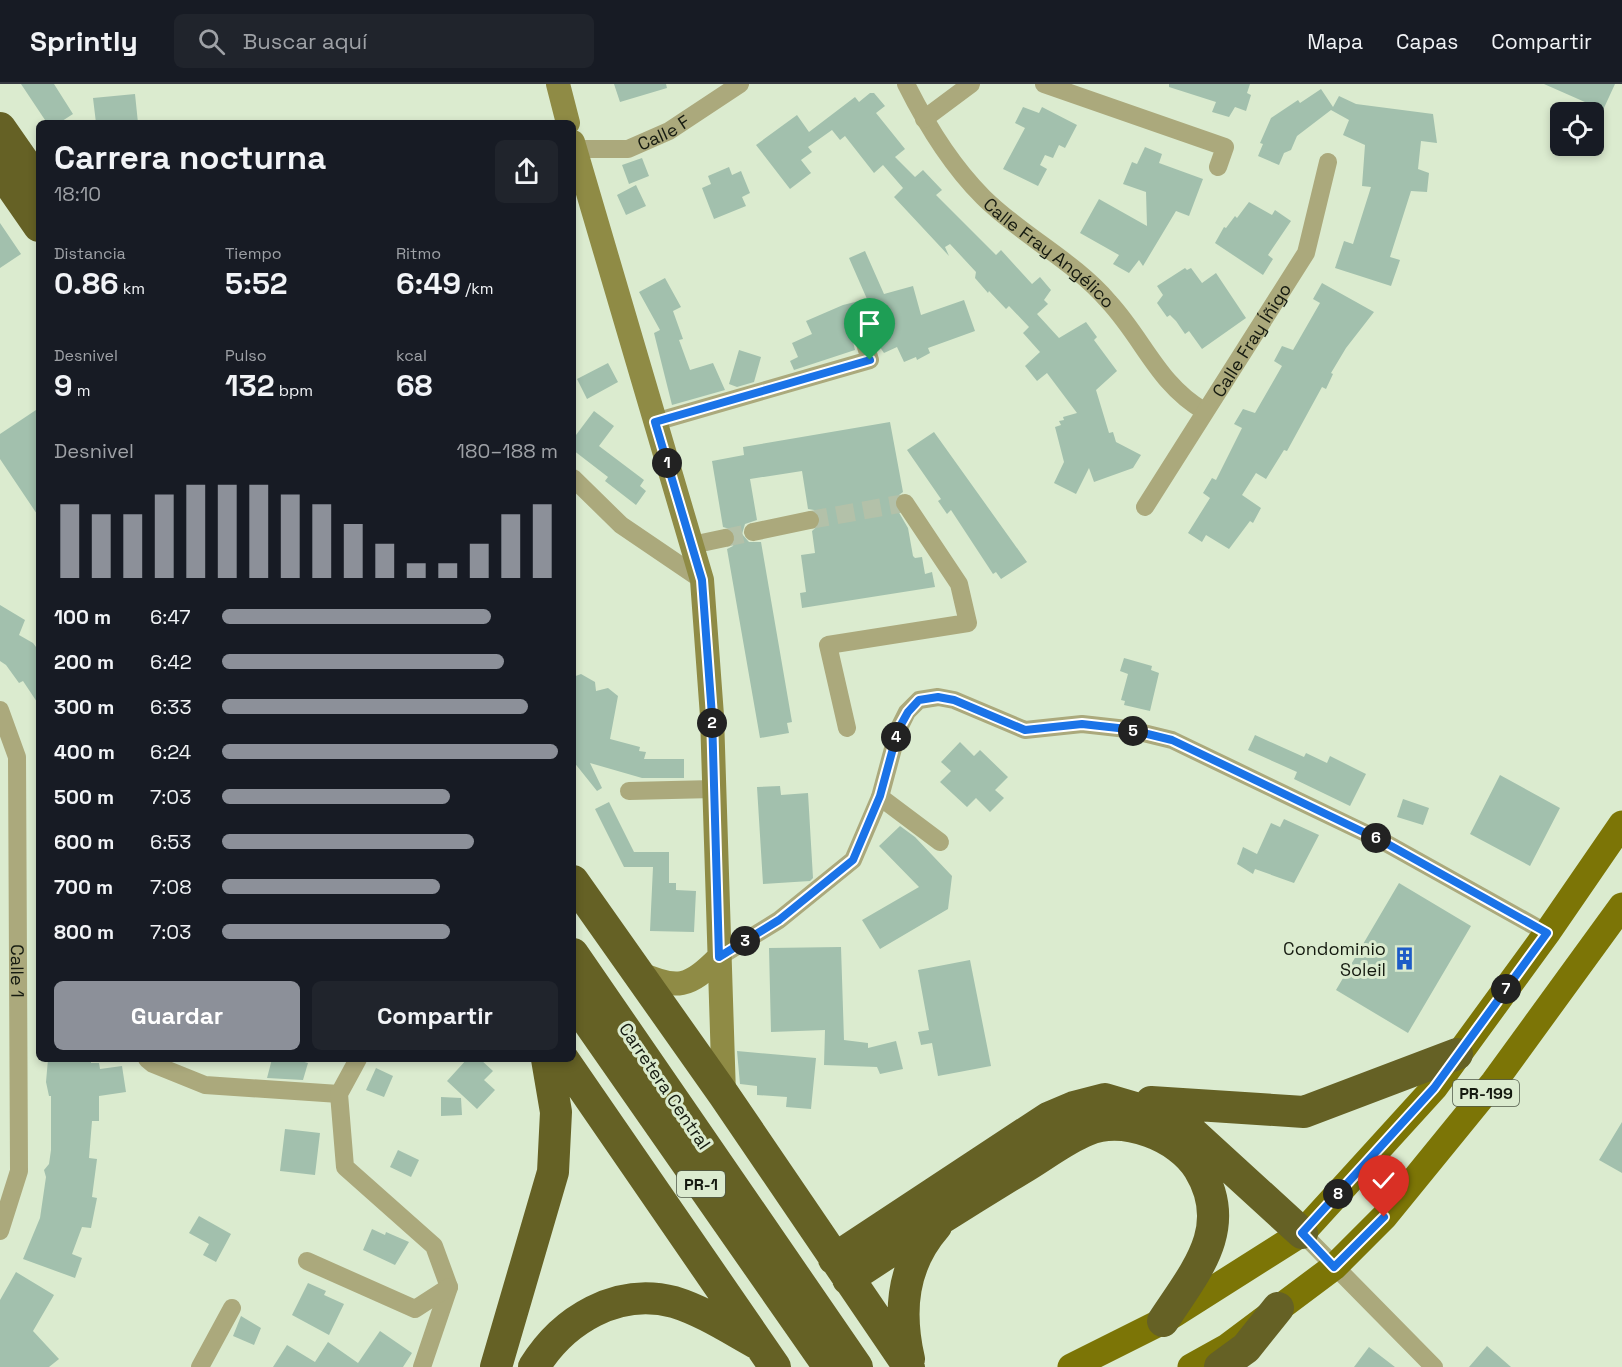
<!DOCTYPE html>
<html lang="es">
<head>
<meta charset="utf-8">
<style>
	body { margin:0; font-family:"Space Grotesk",sans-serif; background:#20242c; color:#f1f3f6; height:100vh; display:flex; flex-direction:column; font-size:22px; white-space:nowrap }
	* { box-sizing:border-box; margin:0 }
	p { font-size:20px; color:#9ea1a6 }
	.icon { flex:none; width:33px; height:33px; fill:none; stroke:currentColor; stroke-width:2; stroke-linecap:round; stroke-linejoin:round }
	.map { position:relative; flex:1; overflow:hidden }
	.sheet { position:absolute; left:36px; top:36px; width:540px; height:942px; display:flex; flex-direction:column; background:#171b24; border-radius:9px; box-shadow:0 3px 9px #0003 }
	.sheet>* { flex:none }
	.buttons { position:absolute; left:1550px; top:18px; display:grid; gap:12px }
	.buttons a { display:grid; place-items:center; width:54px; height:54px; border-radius:9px; background:#171b24; box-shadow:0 3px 9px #0003; font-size:30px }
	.pin { position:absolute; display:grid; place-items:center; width:51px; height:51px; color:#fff; margin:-62px -26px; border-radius:50% 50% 50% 0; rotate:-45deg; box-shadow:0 0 6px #0007 }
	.pin .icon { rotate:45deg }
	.km { position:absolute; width:30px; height:30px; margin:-15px; border-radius:50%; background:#222; color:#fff; font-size:16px; line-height:30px; text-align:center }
	.round { display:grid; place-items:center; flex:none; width:63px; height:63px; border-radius:9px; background:#20242c }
	.head { display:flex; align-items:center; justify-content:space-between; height:102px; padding:0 18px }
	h1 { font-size:33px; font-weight:700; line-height:45px }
	.stats { display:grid; grid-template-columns:repeat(3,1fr); gap:9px; height:102px; padding:6px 18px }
	.stats div { display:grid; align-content:center }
	.stats b { font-size:30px; font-weight:700 }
	.stats small { font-size:16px; font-weight:400 }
	.stats p { font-size:16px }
	.chart { height:168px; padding:12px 18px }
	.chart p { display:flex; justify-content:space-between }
	.chart svg { width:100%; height:108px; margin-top:6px; stroke:#8c9099; stroke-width:6 }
	.button { display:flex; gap:12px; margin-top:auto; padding:12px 18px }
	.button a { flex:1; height:69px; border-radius:9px; background:#8c9099; color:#fff; font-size:24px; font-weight:700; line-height:69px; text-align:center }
	.button a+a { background:#20242c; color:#f1f3f6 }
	ul { padding:0 18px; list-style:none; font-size:20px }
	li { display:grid; grid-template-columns:96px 72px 1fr; align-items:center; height:45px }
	li i { height:15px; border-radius:8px; background:#8c9099 }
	header { display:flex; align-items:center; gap:36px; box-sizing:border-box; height:84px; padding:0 30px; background:#171b24; border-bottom:2px solid #363941 }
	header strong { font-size:28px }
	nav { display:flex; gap:33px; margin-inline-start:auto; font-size:21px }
	.search { width:420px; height:54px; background:#20242c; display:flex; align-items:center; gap:15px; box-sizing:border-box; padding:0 21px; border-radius:9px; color:#9ea1a6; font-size:22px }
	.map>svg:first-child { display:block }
	.building { fill:#a2c0ad }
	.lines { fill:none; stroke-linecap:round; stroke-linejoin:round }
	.street-tunnel { stroke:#b3c1a9; stroke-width:18; stroke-dasharray:18 9; stroke-linecap:butt }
	.street { stroke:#aba97c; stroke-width:18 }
	.secondary { stroke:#8f8b45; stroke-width:24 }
	.primary { stroke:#7c7506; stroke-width:27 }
	.highway { stroke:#656125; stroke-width:32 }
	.route-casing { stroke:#fff; stroke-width:12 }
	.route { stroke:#1a73e8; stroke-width:8 }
	.labels { text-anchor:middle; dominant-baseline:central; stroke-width:6; stroke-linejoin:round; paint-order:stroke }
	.shield { fill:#dbebcf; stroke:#505949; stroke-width:1.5 }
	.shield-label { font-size:16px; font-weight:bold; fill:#151a10 }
	.street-label { font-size:18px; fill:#151a10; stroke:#dbebcf }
	.poi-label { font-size:18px; fill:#151a10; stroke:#dbebcf; text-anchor:end }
</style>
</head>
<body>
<header>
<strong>Sprintly</strong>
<div class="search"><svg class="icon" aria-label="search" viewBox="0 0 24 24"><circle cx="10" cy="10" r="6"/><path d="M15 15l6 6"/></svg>Buscar aquí</div>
<nav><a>Mapa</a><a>Capas</a><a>Compartir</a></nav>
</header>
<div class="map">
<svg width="1622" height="1283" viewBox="0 0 1622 1283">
	<rect width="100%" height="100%" fill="#dbebcf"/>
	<!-- building -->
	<path class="building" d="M21 0H54L73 30 59 39H47Z
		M614 0H666L667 4 620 18Z
		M1169 0H1250L1247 9 1251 11 1246 27 1235 23 1229 33 1212 28 1216 18 1169 3Z
		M1544 0H1615L1603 26Z
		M1321 5 1333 23 1339 12 1356 20 1433 30 1437 59 1421 57 1418 85 1429 89 1427 108 1411 107 1390 173 1400 176 1391 202 1335 184 1344 157 1353 160 1371 103 1362 102 1365 61 1343 51 1349 36 1331 26 1297 52 1291 66 1284 69 1279 81 1258 72 1263 60 1260 59 1271 34 1298 16 1300 19Z
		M870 9H874L885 22 876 29 905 65 895 73 915 93 923 86 942 106 936 111 996 171 1001 166 1032 200 1040 193 1051 206 1044 216 1048 220 1037 230 1059 254 1086 238 1097 253 1094 256 1117 287 1096 306 1109 349 1113 348 1116 358 1141 371 1133 384 1094 398 1089 384 1076 410 1054 399 1064 378 1055 343 1061 341 1059 337 1064 336 1063 333 1077 329 1047 289 1037 297 1025 282 1040 268 1023 249 1029 243 1009 222 1006 225 989 207 988 209 975 194 976 188 950 160 945 163 949 172 894 113 903 104 883 81 874 89 845 52 840 56 832 46 808 63 812 68 801 76 811 89 790 105 756 61 797 31 809 48 855 13 859 18Z
		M135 10 138 39H96L93 14Z
		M1023 23 1039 29 1042 23 1077 41 1065 64 1059 61 1053 74 1045 71 1040 81 1047 85 1038 102 1003 85 1025 44 1015 39Z
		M1145 63 1162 70 1159 79 1203 95 1189 132 1176 127 1143 182 1139 176 1129 189 1113 180 1119 171 1080 149 1099 115 1147 142 1146 108 1123 100 1132 78 1137 80Z
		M642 74 649 92 629 100 622 81Z
		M729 83 732 91 741 87 750 109 742 113 746 122 714 135 702 104 711 100 708 92Z
		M636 101 646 122 626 131 617 111Z
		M1249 118 1272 131 1275 126 1291 137 1268 171 1273 175 1263 191 1215 159 1224 143 1226 144 1235 132 1237 134Z
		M0 139 21 170 0 184Z
		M865 167 884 210 913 202 921 231 964 216 975 247 928 264 930 269 917 276 916 273 904 278 897 263 884 269 877 259 868 235 857 232 849 241 855 266 794 286 790 277 798 273 792 259 812 250 806 237 843 221 867 215 849 174Z
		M1185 184 1187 186 1191 184 1202 199 1216 189 1246 234 1202 265 1189 247 1185 250 1176 237 1170 231 1167 233 1157 219 1163 211 1157 202Z
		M665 194 681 223 673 227 683 255 679 256 690 286 713 279 725 306 672 321 654 249 660 246 639 208Z
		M1322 199 1374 228 1346 264 1331 289 1333 290 1326 305 1322 303 1287 367 1284 366 1266 395 1256 389 1242 411 1261 424 1253 439 1250 437 1229 465 1206 451 1202 458 1188 449 1210 414 1203 409 1212 394 1216 396 1242 344 1234 340 1243 325 1255 329 1282 282 1274 277 1282 262 1293 266 1320 219 1313 215Z
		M739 266 761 273 754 298 737 303 729 300Z
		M608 279 618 298 587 315 577 295Z
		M39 324V433L0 375V350Z
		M594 327 614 342 599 362 644 396 640 402 646 407 636 421 605 397 608 393 573 366V355Z
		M890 338 903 408 895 414 894 420 908 444 913 472 915 474 922 473 925 490 932 488 935 503 802 524 800 509 806 508 801 471 815 469 812 447 820 440 821 433 814 426 808 425 802 387 750 395 757 436 745 440 742 450 749 458H761L792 638 787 639 789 649 760 654 727 465 733 462 736 452 733 446 723 443 712 377 744 371 743 363Z
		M934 348 1027 478 1001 495 996 488 993 490 951 426 947 430 938 417 941 415 907 366Z
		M0 521 25 536 19 551 33 559 39 567V621L23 597 19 599 6 581 0 577Z
		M1124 574 1152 582 1151 586 1159 589 1150 627 1124 621 1125 617 1121 616 1128 590 1120 587Z
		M581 590 595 598 596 607 608 604 618 612 610 655 640 663 639 667 646 668 644 675H684V694H642L590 679 602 704 597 707 573 677V593Z
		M1255 651 1304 673 1306 669 1327 679 1330 672 1366 690 1350 722 1294 695 1297 688 1248 666Z
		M960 658 974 672 980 666 1008 693 995 706 1004 714 990 728 976 714 967 723 940 698 951 687 941 678Z
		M1500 691 1560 724 1530 782 1470 750Z
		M780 702 781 711 808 709 813 794 810 797 763 800 757 703Z
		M1403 715 1429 724 1423 741 1397 733Z
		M609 718 634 768H669V799H676V806L696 807 694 848 650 847 653 783H624L595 725Z
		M1284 735 1319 751 1294 799 1255 785 1253 790 1237 780 1243 763 1257 770 1271 739 1280 743Z
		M900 742 915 753 952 792 948 825 880 865 862 836 919 803 879 762Z
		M1399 799 1471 842 1408 949 1336 906Z
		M841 863 844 956 868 959V964L896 957 903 985 880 990 877 983 824 981 825 946 771 948 769 864Z
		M970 876 991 982 938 992 932 959 921 961 918 948 929 946 918 886Z
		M737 967 816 974 811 1025 786 1023 787 1013 757 1011V1002L740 1000Z
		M48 975H91V979H99L100 985 122 982 126 1008 99 1012V1037H92L89 1074 97 1075 92 1113 97 1114 91 1144 82 1143 72 1170 82 1174 75 1194 23 1175 40 1134 46 1093 44 1086 49 1080 51 1066V1012H49L46 998Z
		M272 975H294L308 979 303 996 267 994Z
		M467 975H480L493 987 484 996 495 1006 477 1025 447 997Z
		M376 984 393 992 384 1013 366 1006Z
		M441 1013 461 1014 462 1031 441 1032Z
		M1622 1038V1089L1599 1076Z
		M285 1045 320 1049 315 1091 280 1087Z
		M398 1066 419 1076 411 1093 390 1083Z
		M199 1132 231 1150 216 1178 203 1171 209 1160 189 1149Z
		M372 1145 385 1151 386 1148 409 1158 395 1181 363 1166Z
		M16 1188 54 1211 33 1247 59 1275 49 1283H0V1216Z
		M308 1199 326 1207 324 1211 344 1220 329 1251 292 1231Z
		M241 1232 261 1244 254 1261 233 1252Z
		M380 1247 412 1269 403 1283H273L287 1261 315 1278 328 1258 358 1279Z
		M1487 1262 1511 1283H1469Z
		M1369 1263 1395 1283H1354Z"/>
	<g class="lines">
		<!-- street-tunnel -->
		<path class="street-tunnel" d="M810 436 905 419
			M725 454 753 448"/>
		<!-- street -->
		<g class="street">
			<path id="s1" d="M906 0C926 40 951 81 983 113 1022 152 1073 176 1109 218 1144 256 1158 300 1204 327"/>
			<path d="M1044 0 1225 63 1218 83"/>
			<path d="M924 35 971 0"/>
			<path id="s2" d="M575 65H628L669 47 740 0"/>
			<path d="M655 338 870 276 860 243"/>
			<path d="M573 394 621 441 702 496"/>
			<path id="s3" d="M1145 423 1306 169 1328 78"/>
			<path d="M753 448 810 436"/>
			<path d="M692 461 725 454"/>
			<path id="s4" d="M0 626 17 673 19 1087 0 1147"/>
			<path d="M847 644 828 561 968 539 959 500 905 419"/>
			<path d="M629 707 714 705"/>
			<path d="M880 713 940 758"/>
			<path d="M719 873 779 836 853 776 880 713 898 646 907 628 919 616 938 613 954 616 1025 646 1082 640 1127 645 1172 656 1384 758 1547 849"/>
			<path d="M147 975 153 980 205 1001 339 1010"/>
			<path d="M358 975 339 1010 345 1083 434 1162 449 1203 422 1283"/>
			<path d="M1302 1149 1434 1283"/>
			<path d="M307 1177 415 1225 449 1203"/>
			<path d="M200 1283 232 1224"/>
		</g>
		<!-- secondary -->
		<path class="secondary" d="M558 0 568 39
			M573 58 702 496 712 632 724 1011
			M639 889C677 906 689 904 719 873"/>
		<!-- primary -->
		<path class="primary" d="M1071 1283 1163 1237 1302 1149 1434 1004 1547 849 1622 740
			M1191 1283 1227 1263 1334 1183 1384 1133 1494 998 1622 822"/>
		<!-- highway -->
		<path class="highway" d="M0 44 39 100
			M0 86 39 142
			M573 797 724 1011 909 1283
			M573 870 857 1283
			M573 916 829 1283
			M563 975 775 1283
			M1151 1018 1304 1028 1457 970
			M834 1175 1048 1034 1074 1023 1105 1015 1173 1035 1186 1043 1302 1149
			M848 1195C905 1157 962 1121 1021 1085 1042 1073 1064 1055 1087 1046 1124 1031 1179 1052 1199 1085 1235 1144 1195 1188 1163 1237
			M909 1275C898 1227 902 1181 936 1142
			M496 1283 553 1088 556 1028 547 975
			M534 1283C563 1236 617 1203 674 1218 703 1227 729 1244 756 1259
			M1220 1283 1246 1264 1278 1224"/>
	</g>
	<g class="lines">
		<defs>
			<path id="route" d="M870 276 655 338 702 496 712 632 719 873 779 836 853 776 880 712 898 646 908 628 919 616 938 613 954 616 1025 646 1082 640 1127 645 1172 656 1384 758 1547 849 1434 1004 1302 1149 1334 1183 1384 1133"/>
		</defs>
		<!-- route casing -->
		<use href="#route" class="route-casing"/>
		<!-- route -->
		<use href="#route" class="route"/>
	</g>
	<!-- icons -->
	<defs>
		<symbol id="building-bare" viewBox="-9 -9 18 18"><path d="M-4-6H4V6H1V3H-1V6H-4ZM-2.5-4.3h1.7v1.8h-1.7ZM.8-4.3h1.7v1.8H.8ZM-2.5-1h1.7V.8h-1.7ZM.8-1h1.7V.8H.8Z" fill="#1d5bc7" stroke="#dbebcf" stroke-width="2.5" paint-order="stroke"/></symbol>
	</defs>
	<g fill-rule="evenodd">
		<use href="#building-bare" x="1388" y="858" width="33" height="33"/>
	</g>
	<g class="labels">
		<!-- shield labels -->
		<g class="shield">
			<rect x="1453" y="996" width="66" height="26" rx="4.5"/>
			<rect x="677" y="1087" width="48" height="26" rx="4.5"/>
		</g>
		<g class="shield-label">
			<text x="1486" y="1009">PR-199</text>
			<text x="701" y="1100">PR-1</text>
		</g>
		<!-- street labels -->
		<g class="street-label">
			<text stroke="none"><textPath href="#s2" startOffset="92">Calle F</textPath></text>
			<text stroke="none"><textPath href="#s1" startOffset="224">Calle Fray Angélico</textPath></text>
			<text stroke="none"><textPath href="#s3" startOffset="198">Calle Fray Íñigo</textPath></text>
			<text stroke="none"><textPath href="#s4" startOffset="264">Calle 1</textPath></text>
			<text transform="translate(665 1002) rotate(56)">Carretera Central</text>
		</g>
		<!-- poi labels -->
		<g class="poi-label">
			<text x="1386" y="864">Condominio<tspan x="1386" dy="21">Soleil</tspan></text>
		</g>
	</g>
</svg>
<div class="buttons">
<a><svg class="icon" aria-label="locate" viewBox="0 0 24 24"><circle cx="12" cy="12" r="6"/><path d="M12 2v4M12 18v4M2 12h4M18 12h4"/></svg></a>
</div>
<div class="pin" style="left:870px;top:276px;background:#1e9e55"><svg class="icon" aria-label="arrive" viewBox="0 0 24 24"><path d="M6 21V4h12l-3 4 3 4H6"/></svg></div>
<div class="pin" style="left:1384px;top:1133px;background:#d93025"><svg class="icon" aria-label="check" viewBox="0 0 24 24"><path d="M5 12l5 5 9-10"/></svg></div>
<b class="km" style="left:667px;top:379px">1</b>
<b class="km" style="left:712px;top:639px">2</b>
<b class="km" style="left:745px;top:857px">3</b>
<b class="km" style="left:896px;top:653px">4</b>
<b class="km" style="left:1133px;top:647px">5</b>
<b class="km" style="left:1376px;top:754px">6</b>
<b class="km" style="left:1506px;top:905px">7</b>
<b class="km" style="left:1338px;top:1110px">8</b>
<section class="sheet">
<div class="head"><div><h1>Carrera nocturna</h1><p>18:10</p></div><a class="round"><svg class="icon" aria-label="share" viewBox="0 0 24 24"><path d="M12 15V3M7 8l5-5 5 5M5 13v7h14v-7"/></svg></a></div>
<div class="stats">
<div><p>Distancia</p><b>0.86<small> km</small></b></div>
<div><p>Tiempo</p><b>5:52</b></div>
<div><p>Ritmo</p><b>6:49<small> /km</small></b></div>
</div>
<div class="stats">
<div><p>Desnivel</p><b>9<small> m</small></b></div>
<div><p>Pulso</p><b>132<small> bpm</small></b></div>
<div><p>kcal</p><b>68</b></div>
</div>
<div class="chart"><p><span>Desnivel</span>180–188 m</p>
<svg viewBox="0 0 160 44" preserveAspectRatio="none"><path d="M5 44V14M15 44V18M25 44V18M35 44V10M45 44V6M55 44V6M65 44V6M75 44V10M85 44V14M95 44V22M105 44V30M115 44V38M125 44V38M135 44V30M145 44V18M155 44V14"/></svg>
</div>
<ul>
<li><b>100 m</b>6:47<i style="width:80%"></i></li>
<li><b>200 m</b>6:42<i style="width:84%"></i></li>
<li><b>300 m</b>6:33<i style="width:91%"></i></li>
<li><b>400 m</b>6:24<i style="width:100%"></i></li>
<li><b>500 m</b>7:03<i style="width:68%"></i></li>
<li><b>600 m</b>6:53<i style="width:75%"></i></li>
<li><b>700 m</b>7:08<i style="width:65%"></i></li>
<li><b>800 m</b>7:03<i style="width:68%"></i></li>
</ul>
<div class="button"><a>Guardar</a><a>Compartir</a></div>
</section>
</div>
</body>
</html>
